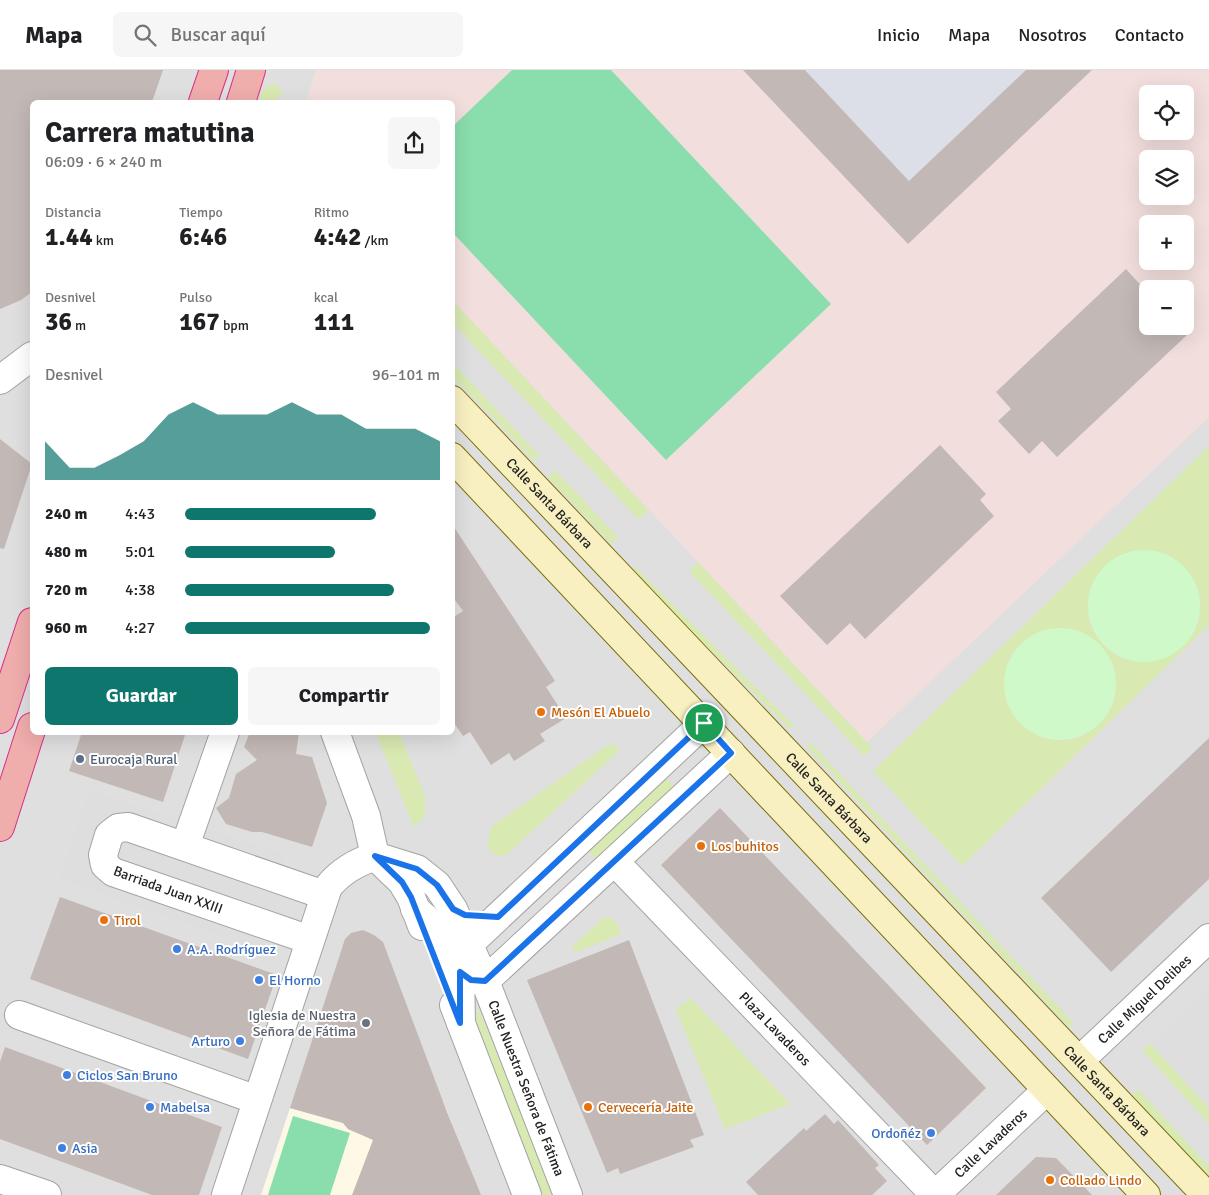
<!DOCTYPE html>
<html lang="es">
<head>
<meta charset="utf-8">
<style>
	body { margin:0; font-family:Signika,sans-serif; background:#f6f6f6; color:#202124; height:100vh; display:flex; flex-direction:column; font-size:19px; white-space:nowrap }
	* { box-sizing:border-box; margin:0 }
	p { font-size:16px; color:#757577 }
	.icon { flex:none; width:28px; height:28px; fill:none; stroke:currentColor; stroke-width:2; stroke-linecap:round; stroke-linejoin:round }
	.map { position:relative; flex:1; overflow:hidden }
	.side { position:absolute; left:30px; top:30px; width:425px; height:635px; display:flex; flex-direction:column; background:#fff; border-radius:8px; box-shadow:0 5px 20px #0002 }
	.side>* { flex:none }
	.fabs { position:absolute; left:1139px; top:15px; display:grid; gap:10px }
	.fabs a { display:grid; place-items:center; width:55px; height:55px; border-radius:8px; background:#fff; box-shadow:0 5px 20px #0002; font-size:25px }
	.pin { position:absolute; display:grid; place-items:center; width:42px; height:42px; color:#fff; margin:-21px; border:2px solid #fff; border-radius:50%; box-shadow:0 1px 5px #0007 }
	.round { display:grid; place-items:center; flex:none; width:52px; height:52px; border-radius:8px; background:#f6f6f6 }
	.head { display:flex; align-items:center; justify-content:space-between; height:85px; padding:0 15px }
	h1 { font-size:28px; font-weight:800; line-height:38px }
	.metrics { display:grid; grid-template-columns:repeat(3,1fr); gap:8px; height:85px; padding:5px 15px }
	.metrics div { display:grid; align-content:center }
	.metrics b { font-size:25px; font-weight:800 }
	.metrics small { font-size:14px; font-weight:400 }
	.metrics p { font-size:14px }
	.chart { height:140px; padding:10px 15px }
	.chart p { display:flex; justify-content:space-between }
	.chart svg { width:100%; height:90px; margin-top:5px; fill:#0f766e; opacity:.7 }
	.action { display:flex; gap:10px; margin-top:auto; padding:10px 15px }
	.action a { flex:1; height:58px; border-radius:8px; background:#0f766e; color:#fff; font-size:20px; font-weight:800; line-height:58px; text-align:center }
	.action a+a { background:#f6f6f6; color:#202124 }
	ul { padding:0 15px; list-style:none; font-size:16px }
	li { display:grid; grid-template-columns:80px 60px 1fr; align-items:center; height:38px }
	li i { height:12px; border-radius:6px; background:#0f766e }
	header { display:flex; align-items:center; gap:30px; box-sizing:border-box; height:70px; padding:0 25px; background:#fff; border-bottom:1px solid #e0e0e0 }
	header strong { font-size:24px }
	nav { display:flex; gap:28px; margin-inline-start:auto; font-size:18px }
	.search { width:350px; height:45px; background:#f6f6f6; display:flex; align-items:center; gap:12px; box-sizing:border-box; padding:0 18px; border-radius:8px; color:#757577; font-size:19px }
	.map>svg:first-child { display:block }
	.residential { fill:#e0dfdf; fill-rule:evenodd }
	.education { fill:#fef9e6 }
	.military { fill:#f2dfdd; fill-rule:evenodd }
	.grass { fill:#d8e9b2; fill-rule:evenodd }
	.park { fill:#cff9c9 }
	.pitch { fill:#8addad }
	.parking { fill:#dedede }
	.plaza { fill:#dddfe8 }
	.building { fill:#c2b8b5 }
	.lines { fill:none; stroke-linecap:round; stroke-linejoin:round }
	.minor-casing { stroke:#a3a3a3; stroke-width:30 }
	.secondary-casing { stroke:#797008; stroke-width:30 }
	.trunk-casing { stroke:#d72f89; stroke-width:30 }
	.minor { stroke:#fff; stroke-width:28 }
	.secondary { stroke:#f8f0c1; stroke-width:28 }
	.trunk { stroke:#efadac; stroke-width:28 }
	.route-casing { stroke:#fff; stroke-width:10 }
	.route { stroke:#1a73e8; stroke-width:6 }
	.food-dot { fill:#e8710a; stroke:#fff; stroke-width:2 }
	.service-dot { fill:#5c6f8a; stroke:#fff; stroke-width:2 }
	.shop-dot { fill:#3f7fe0; stroke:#fff; stroke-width:2 }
	.worship-dot { fill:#6b7280; stroke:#fff; stroke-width:2 }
	.labels { text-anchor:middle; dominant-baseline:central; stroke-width:4; stroke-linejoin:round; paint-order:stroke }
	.street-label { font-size:14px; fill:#222; stroke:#fff }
	.food-label { font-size:14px; fill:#c56008; stroke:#fff; text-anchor:start }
	.service-label { font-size:14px; fill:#4e5e75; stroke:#fff; text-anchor:start }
	.shop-label { font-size:14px; fill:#366cbe; stroke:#fff; text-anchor:start }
	.worship-label { font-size:14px; fill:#5b616d; stroke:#fff; text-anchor:end }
</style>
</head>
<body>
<header>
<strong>Mapa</strong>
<div class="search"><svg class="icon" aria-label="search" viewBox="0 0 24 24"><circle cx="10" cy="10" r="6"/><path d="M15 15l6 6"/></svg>Buscar aquí</div>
<nav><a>Inicio</a><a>Mapa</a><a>Nosotros</a><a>Contacto</a></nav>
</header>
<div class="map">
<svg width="1209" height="1125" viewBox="0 0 1209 1125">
	<rect width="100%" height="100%" fill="#f2ede9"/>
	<!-- residential -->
	<path class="residential" d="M0 0H1209V1125H0ZM1148 24H1185V61H1148ZM32 32H452V662H32ZM1148 89H1185V126H1148ZM1148 154H1185V191H1148ZM1148 219H1185V256H1148Z"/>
	<!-- education -->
	<path class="education" d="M443 1031 480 1125H261L290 1038 343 1053 348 1059 357 1063Z"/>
	<!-- military -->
	<path class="military" d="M316 0H1209V347L867 672 453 231 452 32H306ZM1148 24H1185V61H1148ZM1148 89H1185V126H1148ZM1148 154H1185V191H1148ZM1148 219H1185V256H1148Z"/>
	<!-- grass -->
	<path class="grass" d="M274 12 283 23 274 32H257L263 20Z
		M453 231 649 441 638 449 453 254Z
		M453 293 540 386 534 391 488 342 453 308Z
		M1209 376V555L962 796 873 701ZM1166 484 1179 492 1190 504 1201 534 1199 550 1193 565 1123 589C1089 569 1080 544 1096 508ZM1050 559C1069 559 1069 561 1085 570 1091 574 1100 577 1105 582 1111 587 1114 598 1115 606 1121 635 1097 666 1068 670 1057 671 1049 669 1038 667L1011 586C1022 572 1033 565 1050 559Z
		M555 400 618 467 611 474 548 407Z
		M698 492 872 678 864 686 689 501Z
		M635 497 794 655 790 659 631 501Z
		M376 663H399L425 726V745L414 758Z
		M811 673 1074 953 1069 957 807 677Z
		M609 674 616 676 619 679 617 683 506 785 497 786 487 778 491 757Z
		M663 705 677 720 600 793 586 778Z
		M604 847C616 847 619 854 620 865L575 882 573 881V876Z
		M691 928 790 1034 725 1059 676 939Z
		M478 937 554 1125H541L475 960Z
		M1150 973 1209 1038V1054L1142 980Z
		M1138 1019 1209 1096V1109L1132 1025Z"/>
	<!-- park -->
	<path class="park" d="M1088 536a56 56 0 1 1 112 0a56 56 0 1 1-112 0Z
		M1004 614a56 56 0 1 1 112 0a56 56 0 1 1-112 0Z"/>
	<!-- pitch -->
	<path class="pitch" d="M512 0H611L831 234 666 390 453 163V56Z
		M293 1046 350 1063 330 1125H268Z"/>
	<!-- parking -->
	<path class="parking" d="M89 721 281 783 288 804 261 879 59 809Z
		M1209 916V1038L1150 973Z"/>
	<!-- plaza -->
	<path class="plaza" d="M805 0H1026L909 111Z"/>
	<!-- building -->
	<path class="building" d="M0 0H163L152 32H32V222L21 230 0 239Z
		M743 0H805L909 111 1026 0H1092L908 174Z
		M1126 199 1148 223V256H1179L1187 265 1057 387 1042 371 1029 384 998 351 1011 339 996 322Z
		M0 369 32 394 4 479 0 478Z
		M940 375 986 424 980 430 994 446 865 569 850 553 827 575 780 526Z
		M452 454 555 611 546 617 566 648 540 664 545 671 514 691 509 683 491 695 470 662 463 666 452 650V548L463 541 452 526Z
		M82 662H186L163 732 69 701Z
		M250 662H299L296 684 312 687 327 733 312 777 262 762H252L226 754 216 738 229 728 236 704 257 690 244 677Z
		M1209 668V809L1111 902 1041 828Z
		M720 738 986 1018 927 1075 661 795Z
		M60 827 277 905 248 989 30 909Z
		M363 860 374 865 383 872 447 1042 481 1125H352L373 1070 348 1059 343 1053 290 1038 345 869 351 863Z
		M629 870 704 1065 690 1070 694 1077 620 1104 618 1098 607 1103 527 910Z
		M5 977 222 1057 199 1125H152L0 1069V992Z
		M825 1044 834 1054 838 1050 879 1095 875 1098 887 1111 872 1125H758L746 1112 804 1058 806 1061Z
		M1036 1087 1056 1088 1092 1125H996Z"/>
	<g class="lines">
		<defs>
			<g id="minor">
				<path d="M0 310 32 286"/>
				<path d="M335 662 366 746 375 786"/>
				<path d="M185 776 225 662"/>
				<path id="s1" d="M375 786 417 799 437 815 453 839 485 911 568 1125"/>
				<path d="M378 789 402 812 411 827 422 856"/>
				<path id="s2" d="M615 792 935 1125"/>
				<path d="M415 839C426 848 435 856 442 867 456 890 453 910 485 911L731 683"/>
				<path d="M310 870 113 802 105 795 103 785 109 765 118 758 128 757 324 825"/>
				<path d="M454 935 527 1125"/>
				<path d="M19 945 257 1030"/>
				<path d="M461 953 460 902 469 874 704 653"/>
				<path id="s3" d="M1079 991 1209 868"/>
				<path d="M0 1109 47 1125"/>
				<path d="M226 1125 328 817C341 801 356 793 375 786"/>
				<path id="s4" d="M935 1125 1047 1020"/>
			</g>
			<g id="secondary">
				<path id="s5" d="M452 330 1206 1125"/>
				<path d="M452 387 1146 1125"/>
			</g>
			<path id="trunk" d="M203 32 214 0
				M241 32 251 0
				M0 649 32 552
				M0 757 32 657"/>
		</defs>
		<!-- minor casing -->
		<use href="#minor" class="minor-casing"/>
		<!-- secondary casing -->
		<use href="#secondary" class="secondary-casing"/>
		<!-- trunk casing -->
		<use href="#trunk" class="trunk-casing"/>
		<!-- minor -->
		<use href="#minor" class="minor"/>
		<!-- secondary -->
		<use href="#secondary" class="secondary"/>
		<!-- trunk -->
		<use href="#trunk" class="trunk"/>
	</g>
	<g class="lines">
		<defs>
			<path id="route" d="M704 653 731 683 485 911 471 910 460 902V953L411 827 402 812 375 786 417 799 437 815 453 839 465 845 498 847Z"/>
		</defs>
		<!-- route casing -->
		<use href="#route" class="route-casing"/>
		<!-- route -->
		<use href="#route" class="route"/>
	</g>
	<!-- markers -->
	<g class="food-dot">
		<circle cx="541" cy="642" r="5"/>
		<circle cx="701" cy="776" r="5"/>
		<circle cx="104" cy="850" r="5"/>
		<circle cx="588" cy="1037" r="5"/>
		<circle cx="1050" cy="1110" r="5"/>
	</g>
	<circle class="service-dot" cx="80" cy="689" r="5"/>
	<g class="shop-dot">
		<circle cx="177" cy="879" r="5"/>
		<circle cx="259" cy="910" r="5"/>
		<circle cx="240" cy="971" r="5"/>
		<circle cx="67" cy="1005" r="5"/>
		<circle cx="150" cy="1037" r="5"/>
		<circle cx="931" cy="1063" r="5"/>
		<circle cx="62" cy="1078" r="5"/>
	</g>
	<circle class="worship-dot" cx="366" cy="953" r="5"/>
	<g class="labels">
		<!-- street labels -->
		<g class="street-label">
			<text stroke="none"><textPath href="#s5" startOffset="142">Calle Santa Bárbara</textPath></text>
			<text stroke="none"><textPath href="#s5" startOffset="548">Calle Santa Bárbara</textPath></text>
			<text transform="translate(168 820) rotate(20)">Barriada Juan XXIII</text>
			<text stroke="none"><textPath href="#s3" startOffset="90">Calle Miguel Delibes</textPath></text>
			<text stroke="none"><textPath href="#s2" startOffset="231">Plaza Lavaderos</textPath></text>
			<text stroke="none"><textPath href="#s1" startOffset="292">Calle Nuestra Señora de Fátima</textPath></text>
			<text stroke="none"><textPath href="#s5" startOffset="952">Calle Santa Bárbara</textPath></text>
			<text stroke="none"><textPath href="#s4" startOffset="76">Calle Lavaderos</textPath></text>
		</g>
		<!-- food labels -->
		<g class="food-label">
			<text x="551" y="642">Mesón El Abuelo</text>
			<text x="711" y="776">Los buhitos</text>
			<text x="114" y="850">Tirol</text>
			<text x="598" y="1037">Cervecería Jaite</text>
			<text x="1060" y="1110">Collado Lindo</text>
		</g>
		<!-- service labels -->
		<g class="service-label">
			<text x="90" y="689">Eurocaja Rural</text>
		</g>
		<!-- shop labels -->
		<g class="shop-label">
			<text x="187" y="879">A.A. Rodríguez</text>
			<text x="269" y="910">El Horno</text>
			<text x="230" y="971" text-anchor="end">Arturo</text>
			<text x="77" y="1005">Ciclos San Bruno</text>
			<text x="160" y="1037">Mabelsa</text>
			<text x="921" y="1063" text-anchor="end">Ordoñéz</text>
			<text x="72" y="1078">Asia</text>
		</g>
		<!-- worship labels -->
		<g class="worship-label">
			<text x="356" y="945">Iglesia de Nuestra<tspan x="356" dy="16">Señora de Fátima</tspan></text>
		</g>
	</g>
</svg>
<div class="fabs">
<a><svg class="icon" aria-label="locate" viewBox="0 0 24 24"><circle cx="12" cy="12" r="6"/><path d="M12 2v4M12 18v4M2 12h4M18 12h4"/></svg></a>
<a><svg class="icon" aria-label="layers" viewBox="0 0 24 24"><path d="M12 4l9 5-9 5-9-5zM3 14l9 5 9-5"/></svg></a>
<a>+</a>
<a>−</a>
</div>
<div class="pin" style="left:704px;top:653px;background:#1e9e55"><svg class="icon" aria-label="arrive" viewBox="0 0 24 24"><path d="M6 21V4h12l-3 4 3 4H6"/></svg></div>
<section class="side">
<div class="head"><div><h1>Carrera matutina</h1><p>06:09 · 6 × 240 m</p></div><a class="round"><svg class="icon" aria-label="share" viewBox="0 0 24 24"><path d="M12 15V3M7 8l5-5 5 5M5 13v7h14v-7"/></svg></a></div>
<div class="metrics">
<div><p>Distancia</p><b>1.44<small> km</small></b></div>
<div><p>Tiempo</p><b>6:46</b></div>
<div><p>Ritmo</p><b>4:42<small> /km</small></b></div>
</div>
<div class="metrics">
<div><p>Desnivel</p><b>36<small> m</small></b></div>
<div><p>Pulso</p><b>167<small> bpm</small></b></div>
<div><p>kcal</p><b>111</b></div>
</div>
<div class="chart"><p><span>Desnivel</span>96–101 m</p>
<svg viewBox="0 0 160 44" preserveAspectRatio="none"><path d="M0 44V25L10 38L20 38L30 32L40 25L50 12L60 6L70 12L80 12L90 12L100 6L110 12L120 12L130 19L140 19L150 19L160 25V44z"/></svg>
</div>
<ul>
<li><b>240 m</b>4:43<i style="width:75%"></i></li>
<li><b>480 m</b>5:01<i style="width:59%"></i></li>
<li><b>720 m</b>4:38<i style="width:82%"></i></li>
<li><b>960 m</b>4:27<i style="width:96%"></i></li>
</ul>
<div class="action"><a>Guardar</a><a>Compartir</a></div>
</section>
</div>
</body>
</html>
